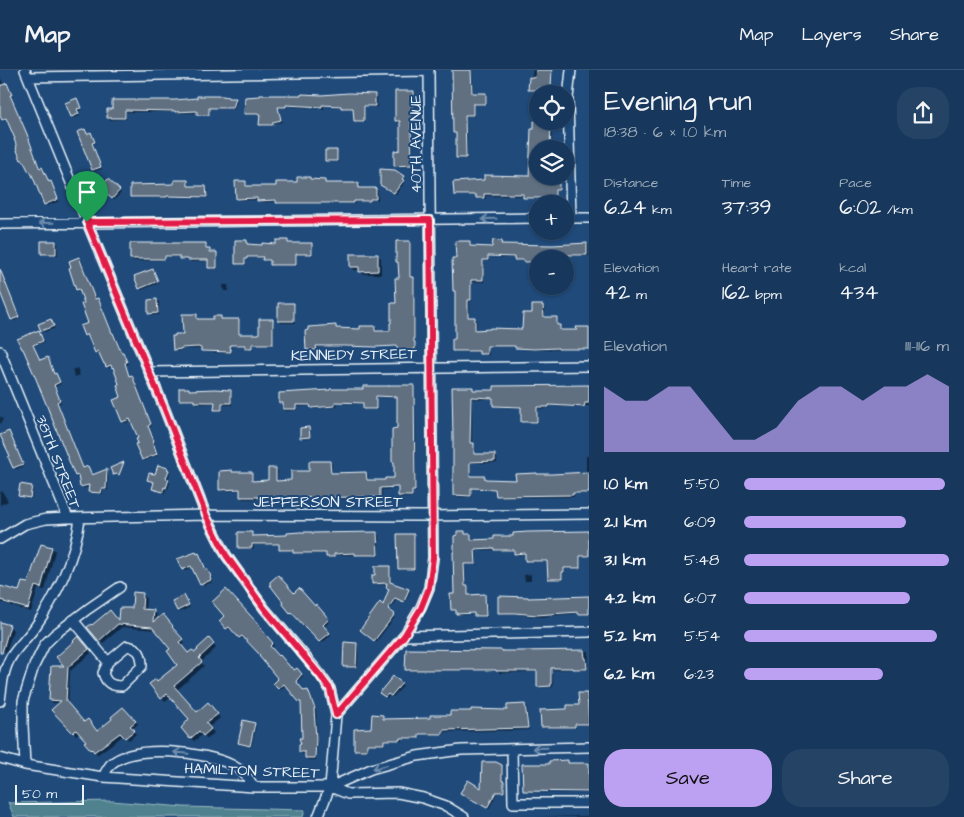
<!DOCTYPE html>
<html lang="en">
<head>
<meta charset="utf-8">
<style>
	body { margin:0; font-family:"Architects Daughter",sans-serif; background:#244365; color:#f1f3f6; height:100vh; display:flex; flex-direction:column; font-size:19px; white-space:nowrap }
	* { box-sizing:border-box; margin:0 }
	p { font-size:16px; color:#9eacbb }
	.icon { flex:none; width:28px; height:28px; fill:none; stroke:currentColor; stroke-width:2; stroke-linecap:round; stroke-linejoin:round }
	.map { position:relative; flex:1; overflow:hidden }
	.details { display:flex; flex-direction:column; background:#17385c; width:375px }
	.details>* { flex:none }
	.controls { position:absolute; left:529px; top:15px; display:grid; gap:10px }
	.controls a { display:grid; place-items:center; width:45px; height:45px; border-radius:50%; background:#17385c; box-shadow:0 1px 4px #0004,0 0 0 1px #365272; font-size:25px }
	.scale { position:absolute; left:15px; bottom:12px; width:69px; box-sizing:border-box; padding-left:5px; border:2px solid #e8f1f8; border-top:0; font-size:14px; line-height:18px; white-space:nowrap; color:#e8f1f8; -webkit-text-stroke:4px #1f4a7a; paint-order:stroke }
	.pin { position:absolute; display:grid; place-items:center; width:42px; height:42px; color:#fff; margin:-51px -21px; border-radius:50% 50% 50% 0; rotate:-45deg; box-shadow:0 0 5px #0007 }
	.pin .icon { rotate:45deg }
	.round { display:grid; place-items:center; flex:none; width:52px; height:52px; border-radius:20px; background:#244365 }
	.headline { display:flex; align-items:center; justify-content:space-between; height:85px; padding:0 15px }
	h1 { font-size:28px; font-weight:600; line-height:38px }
	.stats { display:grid; grid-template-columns:repeat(3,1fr); gap:8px; height:85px; padding:5px 15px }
	.stats div { display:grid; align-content:center }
	.stats b { font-size:21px; font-weight:600 }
	.stats small { font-size:14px; font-weight:400 }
	.stats p { font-size:14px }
	.chart { height:140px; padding:10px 15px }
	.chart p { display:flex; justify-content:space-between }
	.chart svg { width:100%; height:90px; margin-top:5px; fill:#bca0f2; opacity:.7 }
	.primary-button { display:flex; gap:10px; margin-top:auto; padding:10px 15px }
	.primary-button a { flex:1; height:58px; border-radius:20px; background:#bca0f2; color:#111; font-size:20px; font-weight:600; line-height:58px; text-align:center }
	.primary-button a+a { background:#244365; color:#f1f3f6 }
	ul { padding:0 15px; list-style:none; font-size:16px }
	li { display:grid; grid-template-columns:80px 60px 1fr; align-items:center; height:38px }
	li i { height:12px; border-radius:6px; background:#bca0f2 }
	header { display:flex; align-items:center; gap:30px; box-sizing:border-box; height:70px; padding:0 25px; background:#17385c; border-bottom:1px solid #365272 }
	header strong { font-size:24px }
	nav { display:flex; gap:28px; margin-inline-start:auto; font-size:18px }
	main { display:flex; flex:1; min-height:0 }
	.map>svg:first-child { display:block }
	.green { fill:#50828e; stroke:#9cbac3 }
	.shadow { fill:#0007 }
	.building { fill:#617081; stroke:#e8f1f8 }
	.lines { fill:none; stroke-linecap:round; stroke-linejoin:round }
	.minor-casing { stroke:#e8f1f8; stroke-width:12 }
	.minor { stroke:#1f4a7a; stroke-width:9 }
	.oneway { stroke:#6f8dac }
	.route-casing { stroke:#fff; stroke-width:10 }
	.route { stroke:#e11d48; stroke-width:6 }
	.labels { text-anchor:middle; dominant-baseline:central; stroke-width:4; stroke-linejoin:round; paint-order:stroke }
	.street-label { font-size:15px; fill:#e8f1f8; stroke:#1f4a7a }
</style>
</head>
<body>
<header>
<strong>Map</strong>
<nav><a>Map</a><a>Layers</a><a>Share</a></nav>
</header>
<main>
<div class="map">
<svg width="589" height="747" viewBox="0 0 589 747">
	<rect width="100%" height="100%" fill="#1f4a7a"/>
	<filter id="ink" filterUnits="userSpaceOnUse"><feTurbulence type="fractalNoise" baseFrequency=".02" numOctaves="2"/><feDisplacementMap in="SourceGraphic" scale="10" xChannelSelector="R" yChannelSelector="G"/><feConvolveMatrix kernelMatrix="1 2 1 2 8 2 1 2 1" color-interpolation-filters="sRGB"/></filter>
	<g filter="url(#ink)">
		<!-- green -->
		<path class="green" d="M112 731 183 737 305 740 303 747H14L8 732 10 733Z"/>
		<!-- shadow -->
		<path class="shadow" d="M453 0H472L473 25 485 24 487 26V35H474V46H466L467 89H458L457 87V64L454 62Z
			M533 0H553L551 24H538V51H551L552 79H538V106L554 107 556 109V114H558L560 116V121H556V129H526L524 126H486V129H479L478 126H457L455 125 530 107 536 60 535 43H536L535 21H531L529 19Z
			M0 7 4 16 7 15 9 16 13 26 11 27 28 67 40 99 49 113 52 115 59 131 47 136 45 134 34 106 22 90 8 49 5 51 3 49 0 43Z
			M414 22 416 24V52H412L413 96 397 97 395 95 401 82V53H398L396 51Z
			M375 25 377 27V37H365V52H356L355 51 354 39H344L342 37 324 36V39L287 36V38H279L282 52 274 53V56H262L261 54V45H247L245 43 246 28Z
			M228 29H236L237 31 234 39H210V46H200L199 43H177L176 42H126V49L110 50 109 48 108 40 175 31Z
			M78 31 81 40 78 41 80 46 74 48 67 33Z
			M85 61 88 65 91 64 93 65 96 73 93 74 102 99 95 101 93 100Z
			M336 81 338 83V92H328L326 90Z
			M394 101 405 109 403 112 404 113 396 124 383 116Z
			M108 111 121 123 114 130 101 118Z
			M187 111 189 113V117H206L207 119 208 128 168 127V128H133L131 127Z
			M311 111H324L326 115 358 114 360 116V119H376L378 121V130H371V132H355V134H279L278 132H260L258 130H239L237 129 245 112 247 114V118L278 117Z
			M246 171 248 173V175H278L288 171 289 174H312L313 176V185H297V196H273L271 195 272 191H265L264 188H248V190H246V195H238L237 193Z
			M56 172 58 174V185H44L42 183Z
			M409 172 411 174V208L415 210V273L416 275V282H400L398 280V277H318V281L309 282 307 280 335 256 337 258 361 260 375 257 377 259 376 262H391L397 234 400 209Z
			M469 172 471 174V178H493L501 172 503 175 553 176 589 174V186H567V188L561 189H538V193H527L524 191H517L516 188 489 187V191H484V212H472V231H470L469 248H475L477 250 476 261 523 260 533 244 543 236 545 238V248L556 249 558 250V256L561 258 562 261H578V258H589V279L536 280 518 279 516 277H488L489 285H482L481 282H455L453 280 456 270V223L454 221 457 190Z
			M205 174 207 176V180H210L211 184H216L218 185V199H211L210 197 209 191 191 192 190 190H182L180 187H166V190L133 191 131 189Z
			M378 185 381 188V204H363L360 200H354L351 197Z
			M79 188 81 190 96 230 97 229 99 231 113 264 115 266 122 283 124 285 128 294 126 295 130 307 132 306 134 308 152 356 149 357 155 373 154 374 158 385 144 391 143 389 140 369 132 350 125 353 123 351V328L121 315 114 299 112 297 109 298 107 296 100 283 98 284 96 282 89 265 87 267 85 265 90 253 86 234 81 220 78 221 77 219Z
			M0 198 20 248 14 251 12 249 0 219Z
			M153 200 159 213 141 220 140 218Z
			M223 215H228L229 221H224Z
			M157 230 159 232V245H151L150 243Z
			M293 234 295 236V253H281L280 251Z
			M196 245 198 247V250H214L221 248 222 249 239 250 240 252V265H260L272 250 274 252V275H253V279H248L246 276H231L232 283 204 282 202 279H182V280L176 281 174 279Z
			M51 251 55 258 44 262 42 260Z
			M39 261 44 272 34 276 40 291 49 290 55 305 57 306 61 314 54 317 61 332 58 334 84 399 88 397 92 406 107 401 108 402V420H103V424L91 423 90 422V417L83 418 81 416 79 407H78L76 406 25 280 23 279Z
			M77 298 80 305 75 307 72 300Z
			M414 316 415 318 416 422H413V427L401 428 399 426V418L382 420V429H243L242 427V420L222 421 220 419 232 402 234 404 251 403 253 405V412H269L276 399 278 401 277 412H292L330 392 332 394V404L366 403 368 405V412H386L396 409 399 328 377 327V340H366L364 339V334L337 333V337L313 339 312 336 297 337V340L286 341 284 339V334L280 333 364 320Z
			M589 316V336H585V338L550 336V338L538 339V353H524L522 352V338L496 337 495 336V329H472V375L475 376V386L495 385 497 387V393H471V407H485L486 410 517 411 586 403V386H589V424H574V427H498L497 426 496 420 472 419V427H459L454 425 472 318 474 321H495V317Z
			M188 319 190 321H231L232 323V335H223V341H217L216 339V333L197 334 195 331H182L181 329Z
			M0 346 3 349 0 354Z
			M309 358 310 360 311 368 303 369 302 367Z
			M9 362 24 396 16 399 10 388 12 387Z
			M167 399 170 402 168 410 170 412 168 419 166 418 165 423 155 420 153 419 155 413 148 410Z
			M31 418 33 419 31 429 21 427 19 425Z
			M2 421 8 431 0 435V423Z
			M464 462 466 465H470L472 467V471L580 462H589V487H581V499H565V503H563V510H551L549 509 548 492H528L526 490V484L517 485 515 481H497L495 480H476L477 495H465L466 517 469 519V526L484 525 486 527 487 547H477L475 544 459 545 458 541H454L452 540Z
			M252 463 253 465V467L377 463 379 465V486H358L356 485H335V488H329L328 487V484H296L294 481H282L281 480V475H254V479H241L239 478Z
			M413 465 415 467V500H401L399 498Z
			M52 478 55 481 45 520 38 519 31 542 0 532V517L20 523 29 515Z
			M179 490 207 500 212 508 211 509 212 512 203 516 193 497 185 501Z
			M390 497 391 499V514L410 522 405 532 397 529 388 541 395 547 376 572 362 560 383 537 390 519 388 514 375 515 373 513Z
			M531 504V511H525L524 505Z
			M226 521 262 560 260 561 274 575 271 578 294 602 297 599 303 606 296 613 304 622 308 621 310 623 316 640 317 670 316 690H308L306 688V684H302L300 682 304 669 301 634 286 615 280 620 279 618 280 609 262 585 244 566 242 569 231 558 229 560 221 551 226 546Z
			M142 524 146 528 145 541H153L157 545 156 551 166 549 175 560 174 561 185 573 181 576 188 584H195L209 570 216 578 201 592 204 596 177 620 197 643 212 637 220 648 209 657 214 663 207 669 203 664 194 671 191 668V650L171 627 165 631 151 615 158 612 179 595 172 579 156 560 122 557 103 573 100 570 133 540Z
			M294 525 315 537 318 538 330 551 324 557 331 565 322 573 316 568Z
			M589 527V545H581L579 543 539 547 517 544H501L500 542 528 530Z
			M185 528 190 537 180 542 174 532Z
			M0 554 9 556 13 560 6 582 0 580Z
			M81 570 91 583 70 601 68 635 84 654 98 662 114 649 123 638 138 654 132 659 136 664 129 670 124 665 98 684 91 680 86 673 88 671 80 662 76 665 53 640 61 633H53L50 630Z
			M357 574 358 576V598H346L345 596Z
			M589 581 588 600H576L575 599 552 600 553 617 540 618 539 616 538 602 499 603 498 601H408L407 599 503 582Z
			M393 608 403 616 393 627 390 625 387 628 381 623Z
			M586 624 588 626 589 655H576V658H544L542 657 569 640 580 636Z
			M525 636 527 637 529 660 444 662V665H420V669H402V671H385V675H368V681H357L355 679 373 660 382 646 384 648V650H431L508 642Z
			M254 654 256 656 251 677 241 675 240 673Z
			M567 692 569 693 583 695V692H589V723L526 722 524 720 542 695Z
			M501 696 503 698V712L505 714V723H497L489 739 461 723 482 721Z
			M589 746V747H535Z"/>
		<!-- building -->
		<path class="building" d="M452 0H471L472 23H486V34H473V45H465L466 88H456V63H453Z
			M536 0H552L551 18H538V20H528L529 7 535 8Z
			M7 13 12 25H10L27 64 39 97 40 98 42 97 49 112 51 111 58 129 44 135 33 107 30 101 29 102 23 90H21L16 78 17 77 14 69H15L6 48 2 50 0 46V16Z
			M395 21H414L415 51H411L412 95 394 96V81L400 80V51H395Z
			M349 23 375 24V36H364V51H354L353 38H341V36L322 35V37L286 35V37H278L281 50 273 52V55H259L260 44H244L245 27 260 26V25H302V24L321 25Z
			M197 26H223L228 27V28H236L233 38H209V45H197V41L175 42V41L125 40V48H107V39H112V30H175L197 28Z
			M77 28 81 38 77 39 79 44 71 47 65 33Z
			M534 51H551L550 79H538V106H555V113H559V120H555V128H523V124H484V128H476V125H454L453 112 484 110V105L529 106 531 59H534Z
			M85 59 87 64 91 62 95 72 92 73 101 97 92 100 77 62Z
			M325 80H337V91H325Z
			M380 99 395 100 404 106 402 109 404 110 394 123 380 115Z
			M297 107H310V109L325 110V113H359L358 118H376V129H370V131H354V133H276V130L257 131V128L236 129 235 111H246V116H276V112H297Z
			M108 109 120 120 112 129 100 118Z
			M174 110H188V116H206L207 127 167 126V127H130V115L174 114Z
			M235 170H247V174L262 175V173L276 174V170H288V173H312V184H296V195H270V190H262L263 187H247V189H245V194H235Z
			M493 170 502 171 501 174 553 175 587 173V185H566V187H560V189H538V192H524V190H514V187L488 186V190H483V210H471V230H468V247H475V260L490 259V258L522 259 523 243H532V235H543L544 247H557V255H560V260H577L576 257H589V279H558V278L534 279 515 278V276H487V284H479V281H452V269H455V221H453L452 188H456L455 171H470V176L492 177Z
			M41 171H56V184H41Z
			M396 171H410V207H414V272H415V280L397 281V276L375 277 345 276H316L317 280H306L305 261 308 260V257L336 255V258L360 259V256H375V261H390V253H391V233H396L395 208H399L398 192H396Z
			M130 173H206V179H210V182H217V198H208V190H188V189H179V186H165V189H130Z
			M350 184H378V201L359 202V197H350Z
			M79 187 95 229 98 228 112 263H113L121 282H123L127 292 125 293 129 306 132 305 151 354 148 356 154 371 153 372 157 384 142 390 135 374 138 373 136 369 138 368 130 349 122 352 113 330 121 327 117 315 119 314 113 297 112 298 111 295 106 297 105 294H104L98 281 95 283 87 264 84 266 80 256 88 253 81 234 84 233 79 219 76 220 69 198 71 197 69 191Z
			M0 199 19 247 11 250 0 222Z
			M153 199 158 211 139 219 134 206Z
			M157 229 158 243 148 244V230Z
			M278 233H294V251H278Z
			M182 244H197V249H213V246H221V249H239V264H259V249H273V274H252V278H245V275H230L231 282 201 281V278L198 277 181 278V279L173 280 172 266H175V264H183Z
			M51 249 54 256 41 261 38 254Z
			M39 260 43 271 33 275 40 290 48 287 54 304 56 303 60 312 54 315 60 330 57 332 83 398 88 396 92 405 107 399 106 419H102L101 423 88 422 89 415 80 417 78 405 75 406 36 309 23 279H22L17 269Z
			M389 315H414L415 421H412V426H398V417L380 418V427L258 428V427H240V419L219 420V401L232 400V402H252V411L268 410V398H276V411L291 410V401H309V391H330L331 403 366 402 367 410H385V408H394V392H392V359L397 358V327L376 326V339H363V333L335 332V336L311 338 310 335H296V339H283V333H279V323L330 320V319H363V316H389Z
			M589 315V333H585L584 337 549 335V337H537V352H521V337L493 336V328L471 327 470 373H474V384H495V391L470 392V406H485V409L516 410 515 404 537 403V404H552L589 402V423H573V425L496 426 495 419 471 418V426L453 425V367L452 317H473V320H494V316Z
			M179 318H189V320L215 319 231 320V333H222V340H214L215 332H194V330H179Z
			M309 357 310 367 300 368V358Z
			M9 361 23 394 13 398 8 387 10 386 0 365Z
			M124 392 119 405 117 404 113 405 110 398Z
			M158 395 168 398 167 399 169 400 166 408 169 409 166 418 164 417 163 422 152 419 154 412 147 410 149 403 155 404Z
			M20 414 32 416 30 428 18 426Z
			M457 461H465V464H471V470L494 469V466H513V463L528 462 589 461V486H580V498H564V502H562V509H548L547 491H525V483L514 484V480H494V478L475 479 476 494H464L465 516H468V525L485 524 486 546H474V543L456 544V540H451L450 524H454L453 482H454V466L457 465Z
			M238 462H252V466L287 465V463L300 462H312V463L377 462 378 485H355V483L334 484V487H326V483H293V480H279V474H252V478H238Z
			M397 464H414V499H398Z
			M41 474 52 477 41 518 35 516 28 539 4 532V531L0 530V516L19 521 22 512 28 513Z
			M196 482 197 484 199 483 206 500 207 499 211 506 210 507 211 510 200 515 191 496 182 500 177 489Z
			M375 496H390V512L409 519 404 532 395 528 388 539 395 544 374 571 360 560 380 532 383 535 389 519 386 518 387 513 372 514V505H375Z
			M278 505 294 523 299 518 315 536 316 534 329 549 323 555 330 563 319 572 291 542 290 543 282 533 283 532 270 515V512Z
			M226 519 261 557 260 558 273 573 270 576 279 586 280 585 291 598 292 597 294 600 297 598 302 604 296 611 304 621 308 620 315 639H314L316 668 315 688H305V682H299V675L301 674 299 668H302L301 632H299L284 614 278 619 273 614 278 609 259 586 260 585 242 566 239 568 229 557 226 559 219 551 224 546 212 532Z
			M133 522 143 523 142 539 154 540 153 552 163 544 173 556 172 557 183 569 179 572 188 583 192 580 195 582 198 580 197 579 209 568 214 574 199 588 202 592 174 616 197 642 208 632 218 644 206 653 211 659 203 666 199 661 190 669 181 658 189 649 167 624 161 629 149 614 156 609 157 611 177 595 167 581 170 579 152 557 118 554 99 571 87 557 91 554 92 555 110 540 118 550 119 538H132Z
			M184 525 189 535 177 541 172 531Z
			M498 526 528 527V528L589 526V544H578V542L537 545 515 543H498Z
			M0 552 10 555 2 583H0Z
			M78 566 89 579 68 597 66 631 84 652 88 649 97 661 112 649 111 647 123 637 136 651 130 656 135 660 125 668 120 663 94 682 92 679 91 680 84 672 86 671 76 660 73 663 51 640 61 631 49 630 51 596H64L56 587 74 571H73Z
			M344 572 357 573 356 597H343Z
			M406 579 502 580V581H519L584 580 585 588H586L587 599H573V598H551V616L537 617V601H496V600H405Z
			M393 606 402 613 391 626 388 624 385 627 379 623Z
			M578 623H587L589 654H575V657H541L540 640 567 639V635H579Z
			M525 634 528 658 443 660V664H419V668H400V670H384V674H367V680H354V659L371 658 372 644 383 645V649L430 648V645H450V641H471V639L507 640V635Z
			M243 650 255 653 250 676 238 673Z
			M568 690V693H589V722L523 721 522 694H549V691Z
			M482 692H496L502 695V711H504V722H496L487 738 460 723 468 710 481 718Z"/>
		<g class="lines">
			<defs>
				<path id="minor" d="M25 0 87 152 165 340 206 445 226 485 264 538 319 603 330 619 336 645
					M571 0 568 28 571 148
					M28 7 429 1
					M567 148H589
					M0 154 538 148
					M0 281 68 448
					M150 302 589 296
					M0 469 25 454 46 449 68 448 206 445 424 446 589 444
					M73 550 108 592 103 603C106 613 111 616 122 616L142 596C142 584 139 578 127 576L108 592
					M404 566 589 562
					M0 631C2 616 3 600 11 587 18 576 28 567 35 557 57 526 76 485 80 448
					M512 679 513 733H589
					M0 688 25 695 103 707 254 717H330L371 699 417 686 461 680 589 677
					M25 695 23 655V631L34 596 45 574 55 564 88 539 120 517
					M103 707C105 703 108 697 111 694 135 673 206 682 232 695 242 700 249 708 254 717
					M330 717 348 724 398 723 423 728 446 736 464 747
					M318 747 330 717 336 645 404 566 421 537 429 518 433 488 429 0"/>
			</defs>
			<!-- minor casing -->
			<use href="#minor" class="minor-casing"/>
			<!-- minor -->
			<use href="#minor" class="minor"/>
		</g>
		<!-- one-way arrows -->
		<defs><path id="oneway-shaft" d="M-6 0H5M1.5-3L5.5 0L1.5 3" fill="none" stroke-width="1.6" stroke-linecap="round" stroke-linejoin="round" transform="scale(1.25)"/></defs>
		<g class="oneway">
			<use href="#oneway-shaft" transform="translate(489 149) rotate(179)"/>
			<use href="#oneway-shaft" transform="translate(46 153) rotate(179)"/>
			<use href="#oneway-shaft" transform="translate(540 678) rotate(179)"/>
			<use href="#oneway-shaft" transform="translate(181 683) rotate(-174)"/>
			<use href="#oneway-shaft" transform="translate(380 697) rotate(164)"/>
		</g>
	</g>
	<g class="lines" filter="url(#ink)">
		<defs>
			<path id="route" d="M430 150 433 488 429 518 421 538 404 566 336 645 330 619 319 604 264 538 226 485 206 445 165 340 87 152Z"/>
		</defs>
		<!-- route casing -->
		<use href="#route" class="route-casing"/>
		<!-- route -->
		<use href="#route" class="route"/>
	</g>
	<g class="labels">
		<!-- street labels -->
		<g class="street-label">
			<text transform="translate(416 74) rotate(-90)">40TH AVENUE</text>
			<text transform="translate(354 285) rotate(-1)">KENNEDY STREET</text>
			<text transform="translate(58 392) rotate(69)">38TH STREET</text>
			<text x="328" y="432">JEFFERSON STREET</text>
			<text transform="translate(252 701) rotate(2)">HAMILTON STREET</text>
		</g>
	</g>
</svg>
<div class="controls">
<a><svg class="icon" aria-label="locate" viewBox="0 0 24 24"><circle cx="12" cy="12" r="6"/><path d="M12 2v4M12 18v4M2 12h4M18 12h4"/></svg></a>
<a><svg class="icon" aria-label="layers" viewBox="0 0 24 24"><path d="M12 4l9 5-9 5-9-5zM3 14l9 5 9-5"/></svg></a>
<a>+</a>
<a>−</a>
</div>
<div class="scale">50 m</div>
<div class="pin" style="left:87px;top:152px;background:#1e9e55"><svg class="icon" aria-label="arrive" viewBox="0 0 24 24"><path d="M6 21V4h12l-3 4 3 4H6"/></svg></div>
</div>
<section class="details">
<div class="headline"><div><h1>Evening run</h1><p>18:38 · 6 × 1.0 km</p></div><a class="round"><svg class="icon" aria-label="share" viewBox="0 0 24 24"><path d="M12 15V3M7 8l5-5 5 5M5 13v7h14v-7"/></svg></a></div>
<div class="stats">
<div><p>Distance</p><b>6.24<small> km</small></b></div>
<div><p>Time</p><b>37:39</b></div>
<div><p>Pace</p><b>6:02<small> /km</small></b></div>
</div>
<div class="stats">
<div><p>Elevation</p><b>42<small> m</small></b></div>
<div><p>Heart rate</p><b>162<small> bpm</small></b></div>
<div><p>kcal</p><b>434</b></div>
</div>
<div class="chart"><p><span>Elevation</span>111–116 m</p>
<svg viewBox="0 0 160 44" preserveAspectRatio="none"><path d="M0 44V12L10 19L20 19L30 12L40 12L50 25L60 38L70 38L80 32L90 19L100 12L110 12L120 19L130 12L140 12L150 6L160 12V44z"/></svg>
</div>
<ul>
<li><b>1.0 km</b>5:50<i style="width:98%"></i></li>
<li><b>2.1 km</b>6:09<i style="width:79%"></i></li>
<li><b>3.1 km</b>5:48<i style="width:100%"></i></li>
<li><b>4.2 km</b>6:07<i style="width:81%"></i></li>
<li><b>5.2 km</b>5:54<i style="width:94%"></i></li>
<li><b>6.2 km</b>6:23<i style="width:68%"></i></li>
</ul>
<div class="primary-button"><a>Save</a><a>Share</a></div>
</section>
</main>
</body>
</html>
